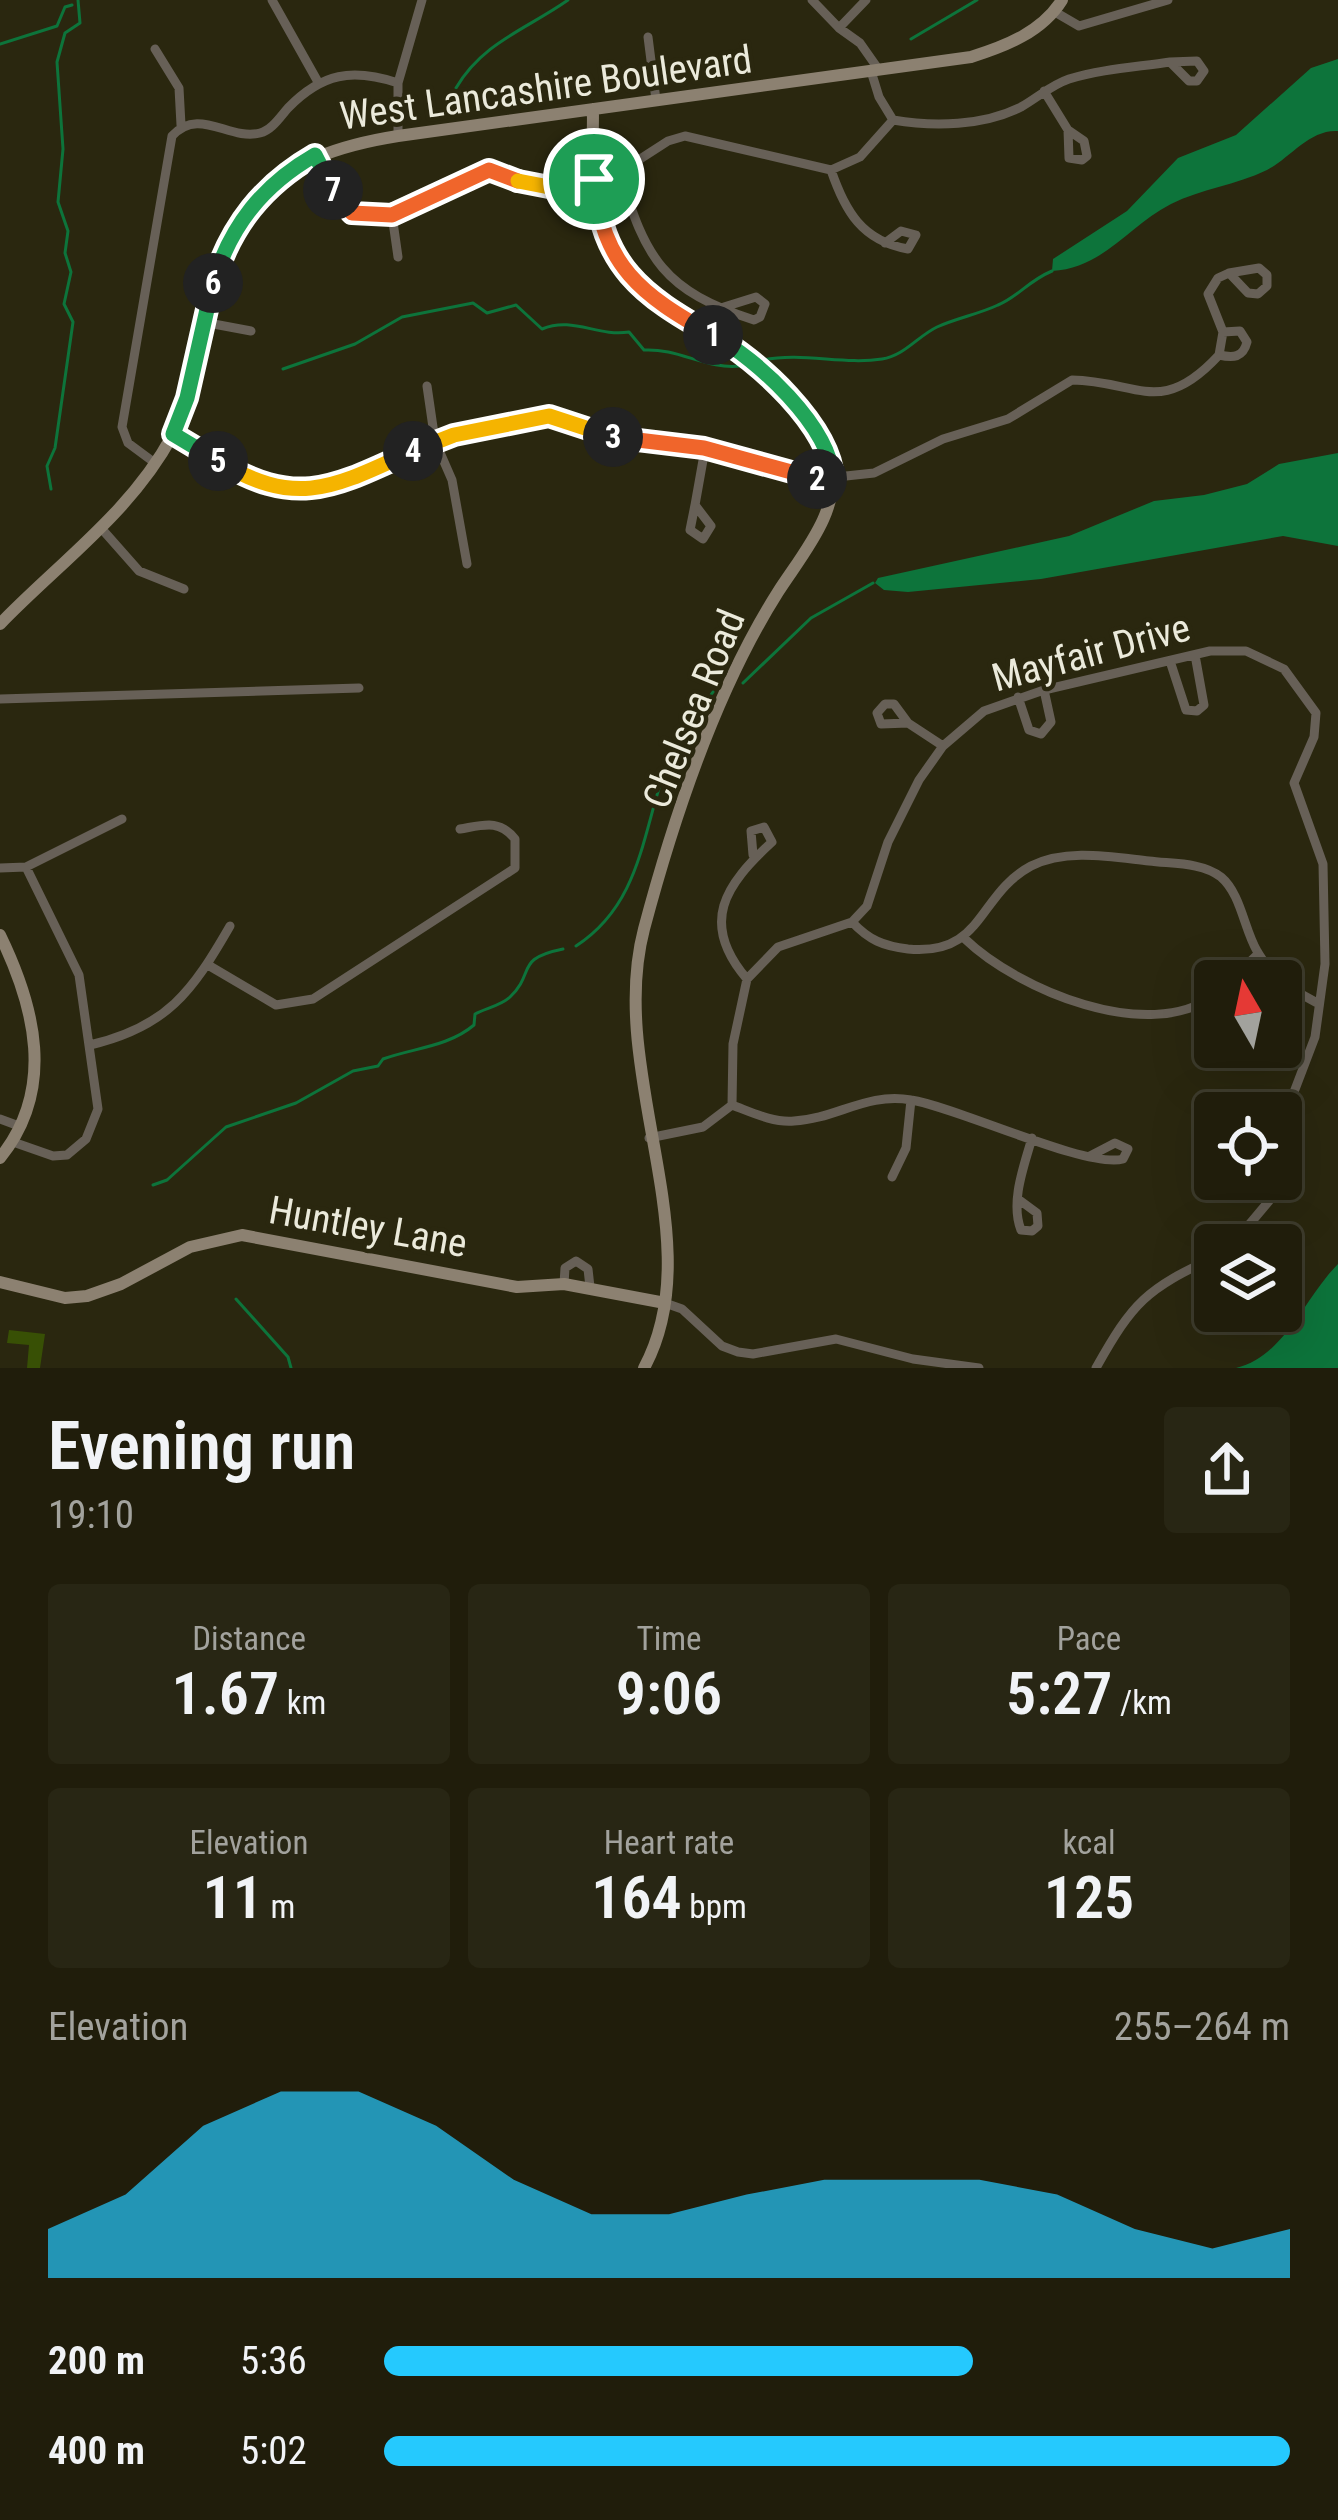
<!DOCTYPE html>
<html lang="en">
<head>
<meta charset="utf-8">
<style>
	body { margin:0; font-family:"Roboto Condensed",sans-serif; background:#282614; color:#f1f3f6; height:100vh; display:flex; flex-direction:column; font-size:45px; white-space:nowrap }
	* { box-sizing:border-box; margin:0 }
	p { font-size:39px; color:#a2a29d }
	.icon { flex:none; width:66px; height:66px; fill:none; stroke:currentColor; stroke-width:2; stroke-linecap:round; stroke-linejoin:round }
	.map { position:relative; height:1368px; overflow:hidden }
	.side { display:flex; flex-direction:column; background:#201d0b; flex:1 }
	.side>* { flex:none }
	.needle { width:78px; rotate:351deg }
	.controls { position:absolute; left:1194px; top:960px; display:grid; gap:24px }
	.controls a { display:grid; place-items:center; width:108px; height:108px; border-radius:12px; background:#201d0b; box-shadow:0 12px 48px #0002,0 0 0 3px #3d3b2c; font-size:60px }
	.pin { position:absolute; display:grid; place-items:center; width:102px; height:102px; color:#fff; margin:-51px; border:6px solid #fff; border-radius:50%; box-shadow:0 3px 12px #0007 }
	.km { position:absolute; width:60px; height:60px; margin:-30px; border-radius:50%; background:#222; color:#fff; font-size:33px; line-height:60px; text-align:center }
	.round { display:grid; place-items:center; flex:none; width:126px; height:126px; border-radius:12px; background:#282614 }
	.headline { display:flex; align-items:center; justify-content:space-between; height:204px; padding:0 48px }
	h1 { font-size:66px; font-weight:600; line-height:90px }
	.metrics { display:grid; grid-template-columns:repeat(3,1fr); gap:18px; height:204px; padding:12px 48px }
	.metrics div { display:grid; align-content:center; border-radius:12px; background:#282614; text-align:center }
	.metrics b { font-size:60px; font-weight:600 }
	.metrics small { font-size:33px; font-weight:400 }
	.metrics p { font-size:33px }
	.chart { height:336px; padding:24px 48px }
	.chart p { display:flex; justify-content:space-between }
	.chart svg { width:100%; height:216px; margin-top:12px; fill:#25c9fe; opacity:.7 }
	ul { padding:0 48px; list-style:none; font-size:39px }
	li { display:grid; grid-template-columns:192px 144px 1fr; align-items:center; height:90px }
	li i { height:30px; border-radius:15px; background:#25c9fe }
	.map>svg:first-child { display:block }
	.water { fill:#0d743b }
	.lines { fill:none; stroke-linecap:round; stroke-linejoin:round }
	.stream { stroke:#0d743b; stroke-width:3 }
	.building { fill:#385005 }
	.street { stroke:#676057; stroke-width:9 }
	.secondary { stroke:#8c8171; stroke-width:12 }
	.split-1-casing { stroke:#fff; stroke-width:24 }
	.split-2-casing { stroke:#fff; stroke-width:24 }
	.split-3-casing { stroke:#fff; stroke-width:24 }
	.split-4-casing { stroke:#fff; stroke-width:24 }
	.split-5-casing { stroke:#fff; stroke-width:24 }
	.split-6-casing { stroke:#fff; stroke-width:24 }
	.split-7-casing { stroke:#fff; stroke-width:24 }
	.split-8-casing { stroke:#fff; stroke-width:24 }
	.split-9-casing { stroke:#fff; stroke-width:24 }
	.split-1 { stroke:#f0652b; stroke-width:15 }
	.split-2 { stroke:#22a559; stroke-width:15 }
	.split-3 { stroke:#f0652b; stroke-width:15 }
	.split-4 { stroke:#f5b400; stroke-width:15 }
	.split-5 { stroke:#f5b400; stroke-width:15 }
	.split-6 { stroke:#22a559; stroke-width:15 }
	.split-7 { stroke:#22a559; stroke-width:15 }
	.split-8 { stroke:#f0652b; stroke-width:15 }
	.split-9 { stroke:#f5b400; stroke-width:15 }
	.labels { text-anchor:middle; dominant-baseline:central; stroke-width:9; stroke-linejoin:round; paint-order:stroke }
	.street-label { font-size:39px; fill:#ebeadb; stroke:#2a270f }
</style>
</head>
<body>
<div class="map">
<svg width="1338" height="1368" viewBox="0 0 1338 1368">
	<rect width="100%" height="100%" fill="#2a270f"/>
	<!-- water -->
	<path class="water" d="M1338 59V131C1310 129 1290 158 1267 170 1236 185 1201 189 1171 204 1128 226 1104 268 1052 271L1053 259 1127 211 1178 158 1236 135 1311 68Z
		M1338 453V546L1283 536 1041 579 908 592 884 590 875 583 878 578 1069 536 1154 501 1204 495 1247 484 1279 464Z
		M1338 1264V1368H1236C1284 1357 1305 1297 1338 1264Z"/>
	<g class="lines">
		<!-- stream -->
		<path class="stream" d="M911 39 977 0
			M0 44 57 26 65 7 72 5
			M456 88C483 42 527 29 568 0
			M763 360C803 352 843 365 882 359 904 356 918 336 937 327 957 318 979 314 998 305 1018 297 1028 281 1052 271
			M283 369 355 344 402 317 473 303 487 313 516 305 542 329C573 316 597 337 629 332L644 350C678 348 708 370 740 366
			M51 489 47 466 55 448 73 322 64 304 71 272 65 253 68 231 58 202 63 149 57 62 65 33 80 23 78 0
			M743 683 811 618 873 583
			M576 946C642 903 642 831 667 764 678 737 697 715 713 692
			M153 1185 167 1180 226 1127 296 1103 353 1071 378 1066 383 1059C413 1048 448 1047 474 1025L475 1014C486 1008 500 1006 510 997 536 972 514 959 563 949
			M236 1299 288 1357 291 1368"/>
	</g>
	<!-- building -->
	<path class="building" d="M9 1330 45 1334 40 1368H27L29 1345 7 1343Z"/>
	<g class="lines">
		<!-- street -->
		<path class="street" d="M272 0 318 82
			M812 0 839 28 866 0
			M1055 12 1079 26 1168 0
			M839 28 860 43 879 70
			M648 37 656 100
			M155 49 179 88 181 125
			M871 71 879 97 893 120C934 127 983 126 1021 107 1037 98 1051 85 1069 79 1101 69 1137 67 1170 62L1189 81H1197L1204 71 1197 61 1170 62
			M1044 91 1068 130 1069 158 1082 160 1087 156 1084 141 1068 130
			M398 136V83L422 0
			M315 155 330 186 353 213 392 215 489 170 549 187 594 179 620 172 668 141 685 136 831 170 860 157 893 120
			M831 170C845 211 862 241 908 249L916 235 901 231 885 243
			M620 172C645 259 664 291 754 320L760 317 765 304 756 297 724 307
			M392 215 398 257
			M203 322 251 331
			M1219 355C1233 358 1243 358 1247 342L1240 331 1223 332
			M427 386 435 441 452 480 467 564
			M174 434 246 478 287 490 330 485 455 435 549 416 611 436 705 449 818 479 874 473 943 439 1008 419 1072 380C1138 381 1161 418 1219 355L1223 332 1208 294 1218 278 1229 273 1248 293 1258 294 1267 286V275L1259 268 1229 273
			M155 463 128 443 122 427 172 136C199 106 229 141 260 133 272 130 280 117 288 108 322 73 352 68 398 83
			M695 505 711 526 703 539 690 530Z
			M695 505 705 449
			M101 528 139 571 184 589
			M1170 661 1186 710 1197 711 1204 705 1195 655
			M1018 697 1029 730 1041 734 1051 722 1044 690
			M0 699 359 688
			M908 723 881 724 877 713 885 704H894L908 723 943 746
			M0 868 26 867 122 819
			M852 922C869 940 883 946 908 949 984 956 977 895 1031 866 1066 848 1112 857 1149 861 1172 864 1202 862 1221 877 1241 894 1244 929 1257 951 1263 962 1272 972 1279 981
			M965 939C1017 989 1148 1045 1215 995
			M208 965 276 1005 313 999 515 868V839C499 819 484 825 460 829
			M747 979C699 923 725 885 772 842L764 827 751 831 753 855
			M1230 981 1258 954
			M1281 983 1319 1004
			M90 1045C167 1027 192 992 230 926
			M732 1105C751 1112 773 1123 794 1121 836 1119 867 1092 911 1100 957 1107 1087 1169 1123 1159L1128 1149 1115 1143 1090 1156
			M0 1119 19 1126
			M649 1138 703 1127 732 1105 733 1044 747 979 778 947 852 922 867 906 888 842 919 780 943 746 984 711 1044 690 1210 651H1246L1284 669 1316 713 1314 737 1294 783 1323 864 1325 964 1315 1037 1286 1113 1281 1162
			M13 1142 53 1156 67 1155 86 1139 98 1109 79 975 26 867
			M892 1177 906 1148 911 1100
			M1018 1199 1037 1213 1038 1226 1032 1231 1021 1230C1010 1202 1024 1166 1032 1138
			M1232 1245 1269 1201 1277 1179
			M564 1284 565 1268 576 1261 588 1269 590 1287
			M665 1303 682 1309 722 1346 738 1352 753 1354 836 1339 913 1359 979 1368
			M1096 1368C1133 1302 1146 1289 1215 1257"/>
		<!-- secondary -->
		<path class="secondary" d="M593 109C593 142 591 177 597 209 612 292 674 303 731 346 754 362 772 382 791 402 807 419 826 438 831 461 842 510 803 553 778 592 717 688 673 820 644 929 606 1073 713 1241 644 1368
			M0 624C59 563 131 512 172 436 189 404 194 365 202 330 228 206 271 156 398 136L971 57C1006 46 1042 32 1062 0
			M0 935C35 1007 56 1089 0 1158
			M0 1282 65 1298 87 1296 121 1284 190 1247 242 1235 517 1287 564 1284 665 1303"/>
	</g>
	<g class="lines">
		<defs>
			<path id="split-1" d="M594 179C602 266 641 295 713 335"/>
			<path id="split-2" d="M713 335C757 359 830 426 833 478L817 479"/>
			<path id="split-3" d="M613 437 704 448 817 479"/>
			<path id="split-4" d="M413 451 454 435 549 416 613 437"/>
			<path id="split-5" d="M218 461C298 509 334 487 413 451"/>
			<path id="split-6" d="M213 283 187 398 173 434 218 461"/>
			<path id="split-7" d="M213 283C231 225 263 185 315 155L333 190"/>
			<path id="split-8" d="M333 190 352 213 392 215 489 170 518 181"/>
			<path id="split-9" d="M518 181 549 187 594 179"/>
		</defs>
		<!-- split-1 casing -->
		<use href="#split-1" class="split-1-casing"/>
		<!-- split-2 casing -->
		<use href="#split-2" class="split-2-casing"/>
		<!-- split-3 casing -->
		<use href="#split-3" class="split-3-casing"/>
		<!-- split-4 casing -->
		<use href="#split-4" class="split-4-casing"/>
		<!-- split-5 casing -->
		<use href="#split-5" class="split-5-casing"/>
		<!-- split-6 casing -->
		<use href="#split-6" class="split-6-casing"/>
		<!-- split-7 casing -->
		<use href="#split-7" class="split-7-casing"/>
		<!-- split-8 casing -->
		<use href="#split-8" class="split-8-casing"/>
		<!-- split-9 casing -->
		<use href="#split-9" class="split-9-casing"/>
		<!-- split-1 -->
		<use href="#split-1" class="split-1"/>
		<!-- split-2 -->
		<use href="#split-2" class="split-2"/>
		<!-- split-3 -->
		<use href="#split-3" class="split-3"/>
		<!-- split-4 -->
		<use href="#split-4" class="split-4"/>
		<!-- split-5 -->
		<use href="#split-5" class="split-5"/>
		<!-- split-6 -->
		<use href="#split-6" class="split-6"/>
		<!-- split-7 -->
		<use href="#split-7" class="split-7"/>
		<!-- split-8 -->
		<use href="#split-8" class="split-8"/>
		<!-- split-9 -->
		<use href="#split-9" class="split-9"/>
	</g>
	<g class="labels">
		<!-- street labels -->
		<g class="street-label">
			<text transform="translate(546 88) rotate(-8)">West Lancashire Boulevard</text>
			<text transform="translate(1091 653) rotate(-15)">Mayfair Drive</text>
			<text transform="translate(694 709) rotate(-68)">Chelsea Road</text>
			<text transform="translate(368 1227) rotate(10)">Huntley Lane</text>
		</g>
	</g>
</svg>
<div class="controls">
<a><svg class="needle" viewBox="-14 -14 28 28"><path d="M0-13l5 13h-10z" fill="#e53935"/><path d="M0 13l5-13h-10z" fill="#a2a29d"/></svg></a>
<a><svg class="icon" aria-label="locate" viewBox="0 0 24 24"><circle cx="12" cy="12" r="6"/><path d="M12 2v4M12 18v4M2 12h4M18 12h4"/></svg></a>
<a><svg class="icon" aria-label="layers" viewBox="0 0 24 24"><path d="M12 4l9 5-9 5-9-5zM3 14l9 5 9-5"/></svg></a>
</div>
<div class="pin" style="left:594px;top:179px;background:#1e9e55"><svg class="icon" aria-label="arrive" viewBox="0 0 24 24"><path d="M6 21V4h12l-3 4 3 4H6"/></svg></div>
<b class="km" style="left:713px;top:335px">1</b>
<b class="km" style="left:817px;top:479px">2</b>
<b class="km" style="left:613px;top:437px">3</b>
<b class="km" style="left:413px;top:451px">4</b>
<b class="km" style="left:218px;top:461px">5</b>
<b class="km" style="left:213px;top:283px">6</b>
<b class="km" style="left:333px;top:190px">7</b>
</div>
<section class="side">
<div class="headline"><div><h1>Evening run</h1><p>19:10</p></div><a class="round"><svg class="icon" aria-label="share" viewBox="0 0 24 24"><path d="M12 15V3M7 8l5-5 5 5M5 13v7h14v-7"/></svg></a></div>
<div class="metrics">
<div><p>Distance</p><b>1.67<small> km</small></b></div>
<div><p>Time</p><b>9:06</b></div>
<div><p>Pace</p><b>5:27<small> /km</small></b></div>
</div>
<div class="metrics">
<div><p>Elevation</p><b>11<small> m</small></b></div>
<div><p>Heart rate</p><b>164<small> bpm</small></b></div>
<div><p>kcal</p><b>125</b></div>
</div>
<div class="chart"><p><span>Elevation</span>255–264 m</p>
<svg viewBox="0 0 160 44" preserveAspectRatio="none"><path d="M0 44V34L10 27L20 13L30 6L40 6L50 13L60 24L70 31L80 31L90 27L100 24L110 24L120 24L130 27L140 34L150 38L160 34V44z"/></svg>
</div>
<ul>
<li><b>200 m</b>5:36<i style="width:65%"></i></li>
<li><b>400 m</b>5:02<i style="width:100%"></i></li>
</ul>
</section>
</body>
</html>
